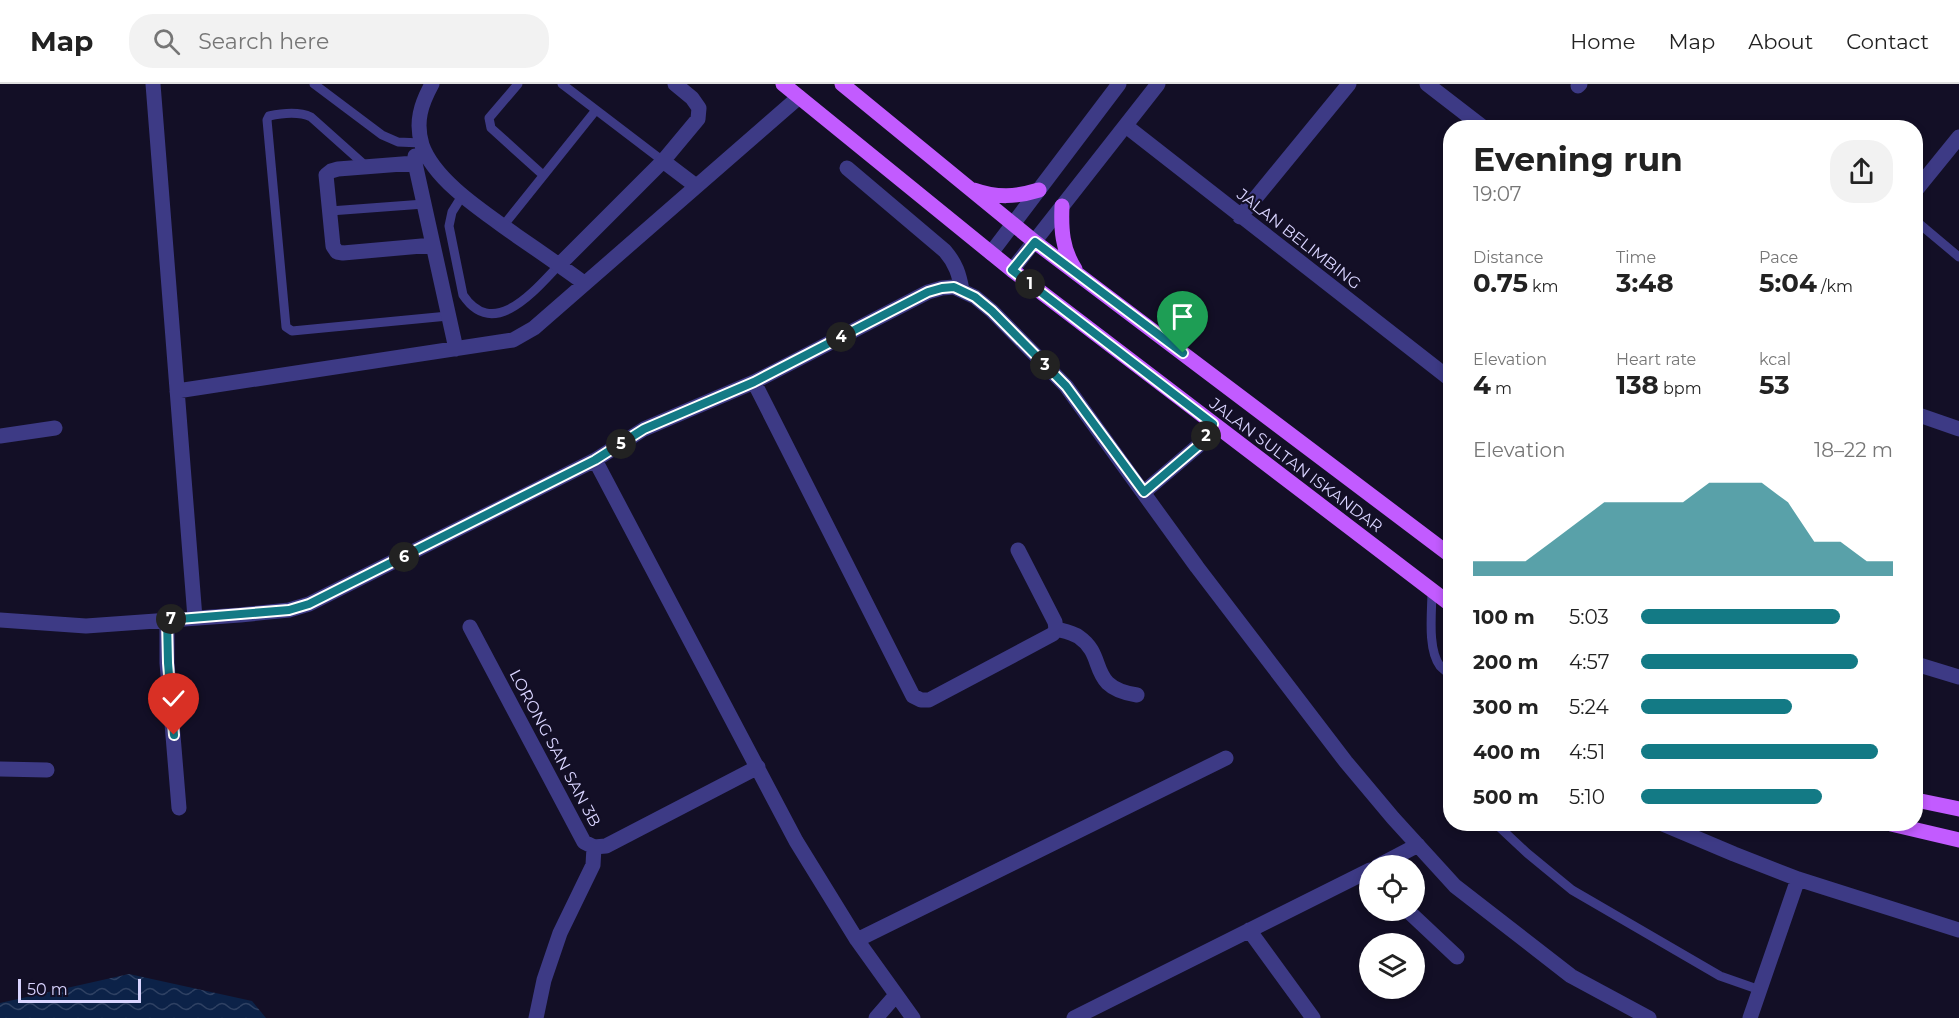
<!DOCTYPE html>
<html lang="en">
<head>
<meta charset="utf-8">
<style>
	body { margin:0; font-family:Montserrat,sans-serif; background:#f2f2f2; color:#222; height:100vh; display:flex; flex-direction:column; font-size:22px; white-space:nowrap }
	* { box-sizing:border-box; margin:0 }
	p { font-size:20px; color:#767676 }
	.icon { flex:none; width:33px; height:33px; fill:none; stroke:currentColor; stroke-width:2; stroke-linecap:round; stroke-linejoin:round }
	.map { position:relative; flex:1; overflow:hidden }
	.sheet { position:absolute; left:1443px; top:36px; width:480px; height:711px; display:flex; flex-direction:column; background:#fff; border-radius:24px; box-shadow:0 3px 9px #0003 }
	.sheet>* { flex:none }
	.tools { position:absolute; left:1359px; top:771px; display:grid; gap:12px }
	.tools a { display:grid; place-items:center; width:66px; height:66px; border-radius:50%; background:#fff; box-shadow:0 3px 9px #0003; font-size:30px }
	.scale { position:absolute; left:18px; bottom:15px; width:123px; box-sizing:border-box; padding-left:6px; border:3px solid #d9d4ff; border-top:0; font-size:16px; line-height:21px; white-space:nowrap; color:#d9d4ff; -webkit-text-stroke:4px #130f26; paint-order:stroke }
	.pin { position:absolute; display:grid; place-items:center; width:51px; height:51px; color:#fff; margin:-62px -26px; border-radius:50% 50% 50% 0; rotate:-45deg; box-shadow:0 0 6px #0007 }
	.pin .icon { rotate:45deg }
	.km { position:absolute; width:30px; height:30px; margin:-15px; border-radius:50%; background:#222; color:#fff; font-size:16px; line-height:30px; text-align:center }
	.round { display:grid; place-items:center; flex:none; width:63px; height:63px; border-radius:24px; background:#f2f2f2 }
	.head { display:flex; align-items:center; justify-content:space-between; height:102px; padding:0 30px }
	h1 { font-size:33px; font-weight:700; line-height:45px }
	.figures { display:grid; grid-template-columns:repeat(3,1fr); gap:9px; height:102px; padding:6px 30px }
	.figures div { display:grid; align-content:center }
	.figures b { font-size:26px; font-weight:700 }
	.figures small { font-size:16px; font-weight:400 }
	.figures p { font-size:16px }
	.chart { height:168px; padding:12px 30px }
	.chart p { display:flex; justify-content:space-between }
	.chart svg { width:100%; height:108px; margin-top:6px; fill:#137a85; opacity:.7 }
	ul { padding:0 30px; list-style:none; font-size:20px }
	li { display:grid; grid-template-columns:96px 72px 1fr; align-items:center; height:45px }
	li i { height:15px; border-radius:8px; background:#137a85 }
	header { display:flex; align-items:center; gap:36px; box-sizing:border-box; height:84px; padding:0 30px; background:#fff; border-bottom:2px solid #e0e0e0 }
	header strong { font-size:28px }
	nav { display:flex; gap:33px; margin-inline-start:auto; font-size:21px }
	.search { width:420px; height:54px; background:#f2f2f2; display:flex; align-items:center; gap:15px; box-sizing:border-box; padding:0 21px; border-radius:24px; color:#767676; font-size:22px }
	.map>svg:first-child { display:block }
	.water { fill:url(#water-waves) }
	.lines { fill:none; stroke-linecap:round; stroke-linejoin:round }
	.service { stroke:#3d3a85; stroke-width:9 }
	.minor { stroke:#3d3a85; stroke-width:15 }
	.tertiary { stroke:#3d3a85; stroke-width:15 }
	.primary { stroke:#c25bff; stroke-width:15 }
	.route-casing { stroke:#fff; stroke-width:12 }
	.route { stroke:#137a85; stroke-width:8 }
	.labels { text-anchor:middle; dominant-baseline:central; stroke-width:4.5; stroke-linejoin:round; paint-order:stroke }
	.street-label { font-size:16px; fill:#d9d4ff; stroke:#130f26 }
</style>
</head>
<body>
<header>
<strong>Map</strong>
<div class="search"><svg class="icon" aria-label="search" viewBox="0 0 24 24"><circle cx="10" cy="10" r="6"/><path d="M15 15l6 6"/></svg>Search here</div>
<nav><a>Home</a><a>Map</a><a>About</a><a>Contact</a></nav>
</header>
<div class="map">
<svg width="1959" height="934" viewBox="0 0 1959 934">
	<defs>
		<pattern id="water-waves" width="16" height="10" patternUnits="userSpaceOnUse" patternTransform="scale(1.5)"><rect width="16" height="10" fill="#0c2248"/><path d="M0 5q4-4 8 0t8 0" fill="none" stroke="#2f4163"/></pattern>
	</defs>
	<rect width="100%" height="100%" fill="#130f26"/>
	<!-- water -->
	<path class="water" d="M129 890 252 917 266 934H0V919Z"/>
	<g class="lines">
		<!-- service -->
		<path class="service" d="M314 0 382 51 398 58 421 59
			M518 0 489 34 491 44 543 91
			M562 0 663 77
			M367 83 311 33C298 27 283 29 269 32L267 36 286 243 292 247 448 232
			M462 112 452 128 449 142 463 211C494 257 535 206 559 181
			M330 127 424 120
			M1916 137 1959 173
			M503 142 596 26
			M1432 507C1432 527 1427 565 1440 582 1443 585 1447 588 1450 591
			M1496 740 1527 769 1572 806 1720 892 1760 906"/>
		<!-- minor -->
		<path class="minor" d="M153 0 195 534
			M432 0C421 20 415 38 422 61 435 98 487 130 517 152 539 167 562 183 584 199
			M1427 0 1484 44
			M1578 2 1580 0
			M1126 42 1450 295
			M415 72V79L456 265
			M663 77 696 102
			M415 79 338 85 331 87 326 91 333 162 337 168 343 169 433 161
			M847 84 945 167C956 180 959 190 962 206
			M1916 106 1959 53
			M1240 133 1349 0
			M559 181 663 77 698 35 699 24 692 14 675 0
			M754 298 913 612 921 616H929L1053 550 1056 545 1055 538 1018 466
			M177 307 513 256 534 244 799 13
			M1916 330 1959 345
			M0 352 55 344
			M595 376 796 757 857 856 913 934
			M1144 408 1198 362 1213 340
			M0 536 86 542 240 531 289 526 309 520 595 376 644 345 754 298 928 208 942 204 954 203 975 213 992 227 1066 302 1197 483 1346 678 1393 734 1455 802 1571 892 1649 934
			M167 536V579L179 724
			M470 543 584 758 594 763 606 762 758 683
			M1056 545C1064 547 1072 548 1079 553 1108 573 1086 603 1137 611
			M1916 580 1959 593
			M0 685 47 686
			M1663 740 1734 770 1798 795 1959 846
			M1378 782 1418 761
			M1407 826 1457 873
			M1249 846 1313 934
			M857 856 1226 674
			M536 934 544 896 560 849 593 781 594 763
			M876 934 896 911
			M1074 934 1370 786
			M1750 934 1798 795"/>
		<!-- tertiary -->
		<path class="tertiary" d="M991 169 1119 0
			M1012 186 1158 0"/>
		<!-- primary -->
		<path class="primary" d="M783 0 1012 186 1450 520
			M842 0 1035 158 1450 471
			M974 106C997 114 1016 113 1039 106
			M1062 122C1061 145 1062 165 1075 185
			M1916 716 1959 725
			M1891 740 1959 756"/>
	</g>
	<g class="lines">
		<defs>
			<path id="route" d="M174 651 168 579 167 536 289 526 309 520 595 376 644 345 754 298 928 208 942 204 954 203 975 213 992 227 1066 302 1144 408 1198 362 1213 340 1012 186 1035 158 1183 269"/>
		</defs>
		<!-- route casing -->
		<use href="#route" class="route-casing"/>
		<!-- route -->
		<use href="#route" class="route"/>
	</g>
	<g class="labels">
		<!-- street labels -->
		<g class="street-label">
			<text transform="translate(1299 155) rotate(38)">JALAN BELIMBING</text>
			<text transform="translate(1296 381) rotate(37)">JALAN SULTAN ISKANDAR</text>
			<text transform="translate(555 664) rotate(62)">LORONG SAN SAN 3B</text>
		</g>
	</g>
</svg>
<div class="tools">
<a><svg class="icon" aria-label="locate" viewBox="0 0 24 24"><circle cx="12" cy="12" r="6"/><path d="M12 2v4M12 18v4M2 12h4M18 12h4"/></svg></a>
<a><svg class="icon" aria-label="layers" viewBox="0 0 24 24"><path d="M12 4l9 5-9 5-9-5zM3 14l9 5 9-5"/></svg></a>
</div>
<div class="scale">50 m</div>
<div class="pin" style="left:1183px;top:269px;background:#1e9e55"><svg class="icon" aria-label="arrive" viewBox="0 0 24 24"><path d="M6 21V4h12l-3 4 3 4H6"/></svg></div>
<div class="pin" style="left:174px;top:651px;background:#d93025"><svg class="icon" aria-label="check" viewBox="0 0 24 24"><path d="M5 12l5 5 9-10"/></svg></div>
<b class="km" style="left:1030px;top:200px">1</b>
<b class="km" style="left:1206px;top:352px">2</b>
<b class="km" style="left:1045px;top:281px">3</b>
<b class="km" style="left:841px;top:253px">4</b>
<b class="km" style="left:621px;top:360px">5</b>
<b class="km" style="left:404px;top:473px">6</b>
<b class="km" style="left:171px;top:535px">7</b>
<section class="sheet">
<div class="head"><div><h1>Evening run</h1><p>19:07</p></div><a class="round"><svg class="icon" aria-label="share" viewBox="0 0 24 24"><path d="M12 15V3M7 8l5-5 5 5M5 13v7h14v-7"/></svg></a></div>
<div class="figures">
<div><p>Distance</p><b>0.75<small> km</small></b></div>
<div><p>Time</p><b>3:48</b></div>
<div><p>Pace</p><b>5:04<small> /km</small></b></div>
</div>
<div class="figures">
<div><p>Elevation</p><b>4<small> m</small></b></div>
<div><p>Heart rate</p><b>138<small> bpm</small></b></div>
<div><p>kcal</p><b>53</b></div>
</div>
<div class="chart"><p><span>Elevation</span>18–22 m</p>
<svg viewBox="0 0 160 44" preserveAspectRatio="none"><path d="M0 44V38L10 38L20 38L30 30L40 22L50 14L60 14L70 14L80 14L90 6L100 6L110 6L120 14L130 30L140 30L150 38L160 38V44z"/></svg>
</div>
<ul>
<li><b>100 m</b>5:03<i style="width:79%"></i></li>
<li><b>200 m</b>4:57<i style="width:86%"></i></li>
<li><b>300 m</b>5:24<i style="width:60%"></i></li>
<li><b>400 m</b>4:51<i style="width:94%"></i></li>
<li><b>500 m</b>5:10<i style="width:72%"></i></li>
</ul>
</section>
</div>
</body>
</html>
